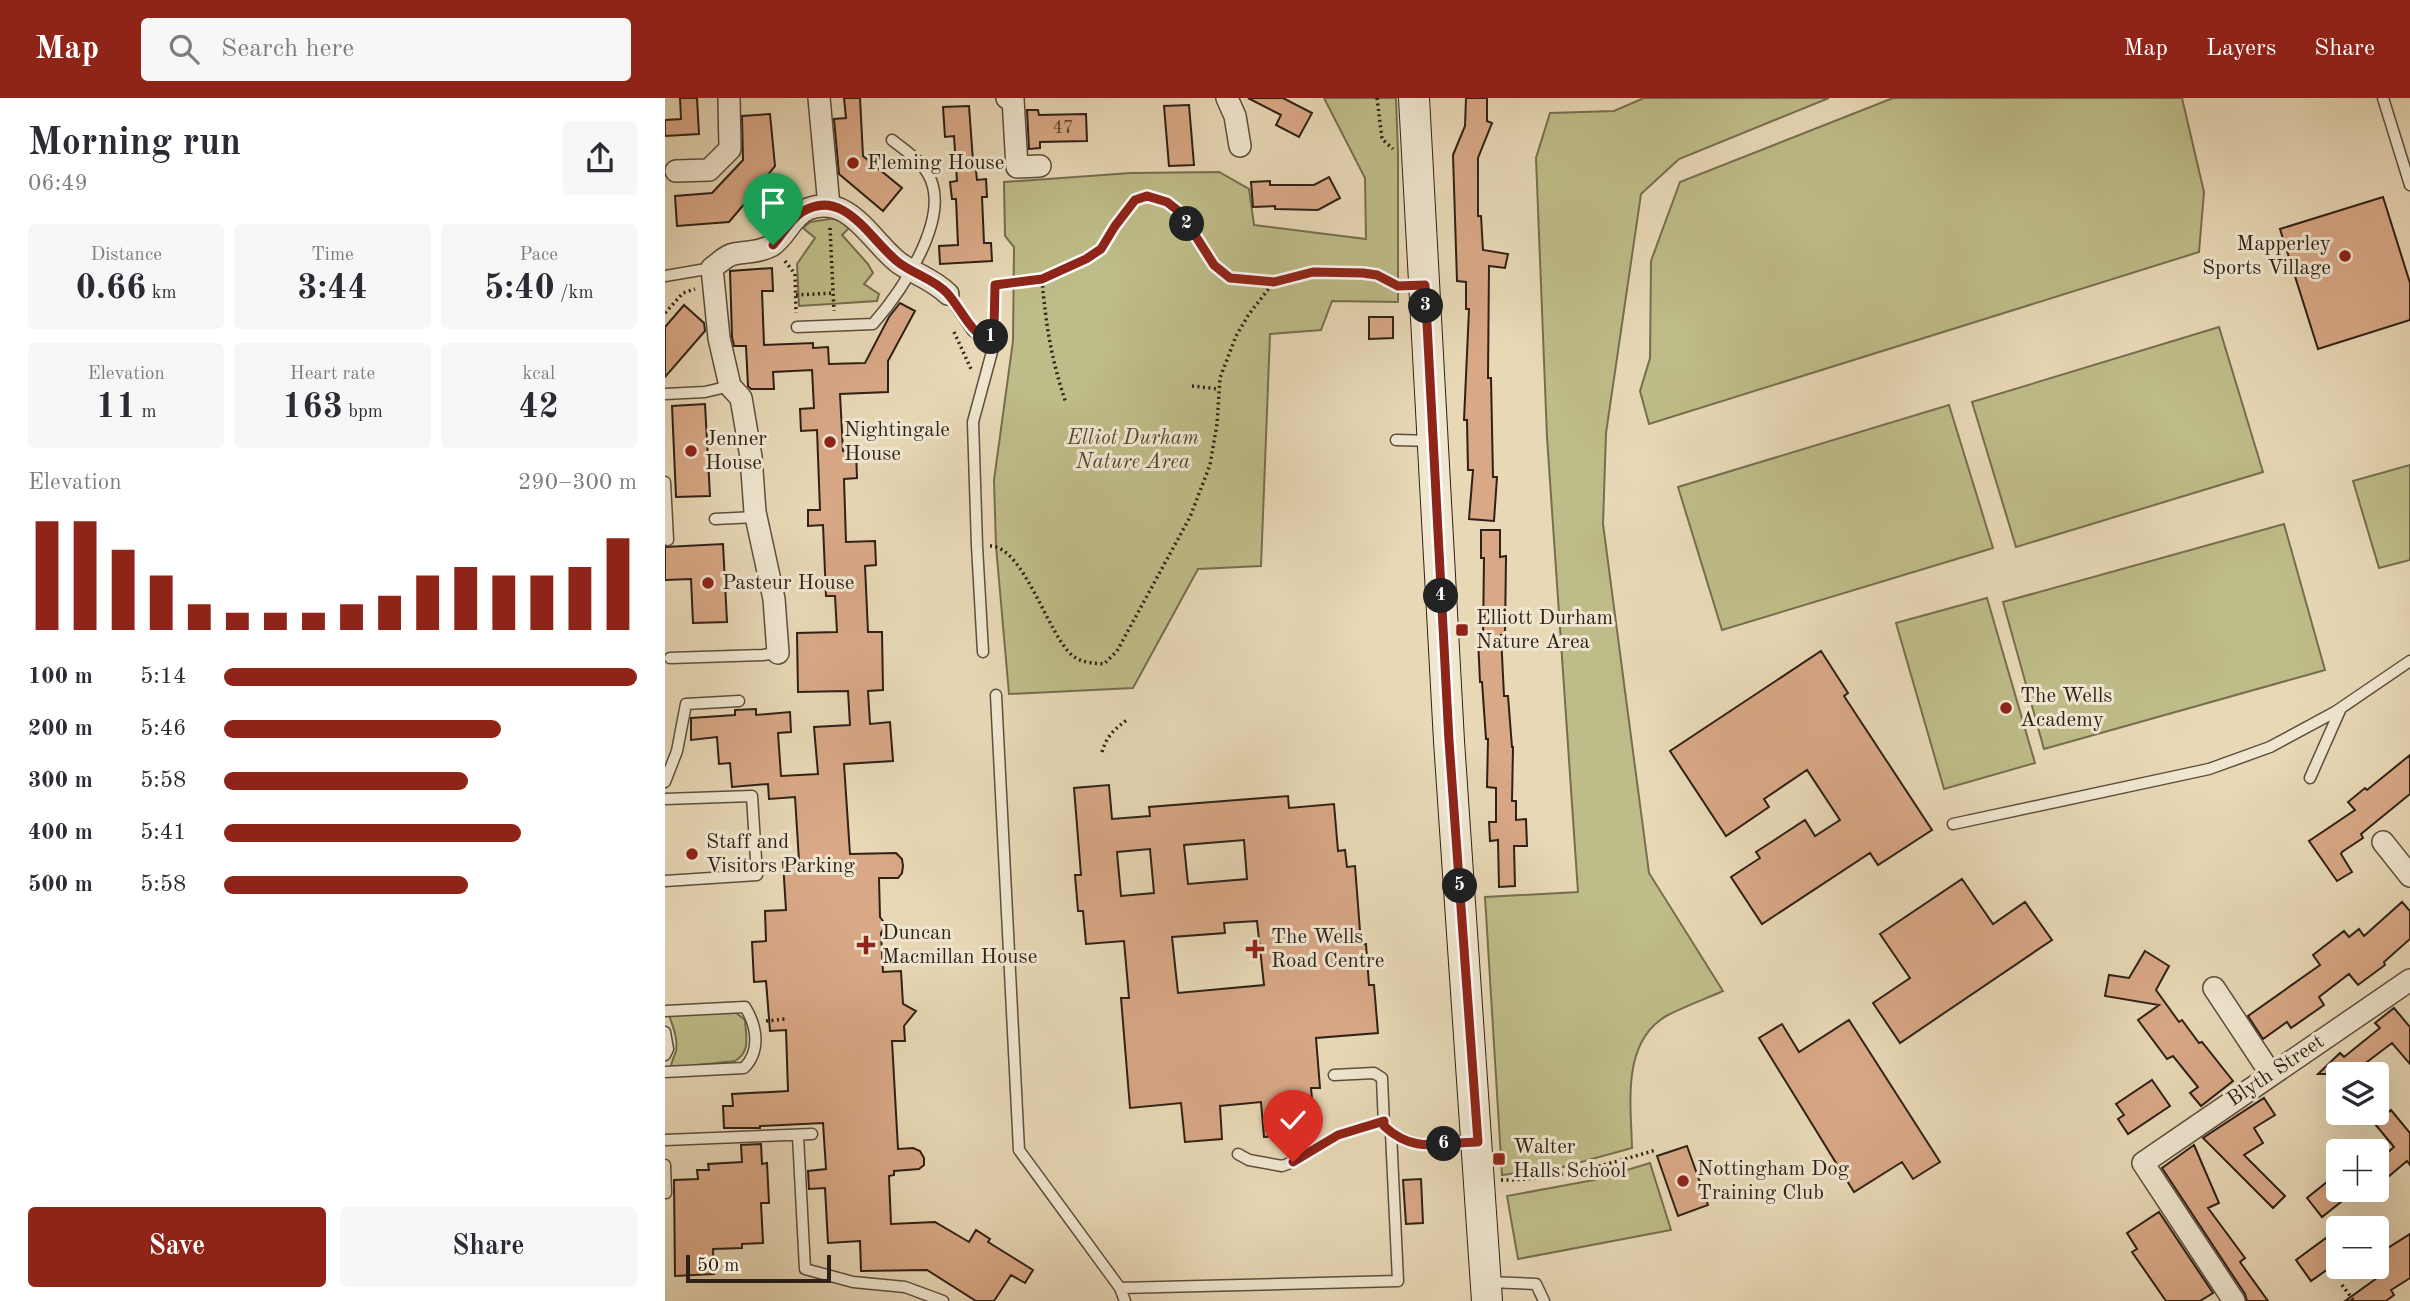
<!DOCTYPE html>
<html lang="en">
<head>
<meta charset="utf-8">
<style>
	body { margin:0; font-family:"Old Standard TT",serif; background:#f7f7f7; color:#2b2b33; height:100vh; display:flex; flex-direction:column; font-size:26px; white-space:nowrap }
	* { box-sizing:border-box; margin:0 }
	p { font-size:23px; color:#7c7c81 }
	.icon { flex:none; width:38px; height:38px; fill:none; stroke:currentColor; stroke-width:2; stroke-linecap:round; stroke-linejoin:round }
	.map { position:relative; flex:1; overflow:hidden }
	.details { display:flex; flex-direction:column; background:#fff; width:665px }
	.details>* { flex:none }
	.controls { position:absolute; left:1661px; top:964px; display:grid; gap:14px }
	.controls a { display:grid; place-items:center; width:63px; height:63px; border-radius:7px; background:#fff; box-shadow:0 7px 28px #0002; font-size:35px }
	.scale { position:absolute; left:21px; bottom:18px; width:145px; box-sizing:border-box; padding-left:7px; border:4px solid #2f2116; border-top:0; font-size:19px; line-height:24px; white-space:nowrap; color:#2f2116; -webkit-text-stroke:5px #f0e6d0; paint-order:stroke }
	.pin { position:absolute; display:grid; place-items:center; width:60px; height:60px; color:#fff; margin:-72px -30px; border-radius:50% 50% 50% 0; rotate:-45deg; box-shadow:0 0 7px #0007 }
	.pin .icon { rotate:45deg }
	.km { position:absolute; width:35px; height:35px; margin:-18px; border-radius:50%; background:#222; color:#fff; font-size:19px; line-height:35px; text-align:center }
	.round { display:grid; place-items:center; flex:none; width:74px; height:74px; border-radius:7px; background:#f7f7f7 }
	.summary { display:flex; align-items:center; justify-content:space-between; height:119px; padding:0 28px }
	h1 { font-size:38px; font-weight:600; line-height:52px }
	.metrics { display:grid; grid-template-columns:repeat(3,1fr); gap:10px; height:119px; padding:7px 28px }
	.metrics div { display:grid; align-content:center; border-radius:7px; background:#f7f7f7; text-align:center }
	.metrics b { font-size:35px; font-weight:600 }
	.metrics small { font-size:19px; font-weight:400 }
	.metrics p { font-size:19px }
	.chart { height:196px; padding:14px 28px }
	.chart p { display:flex; justify-content:space-between }
	.chart svg { width:100%; height:126px; margin-top:7px; stroke:#8f2418; stroke-width:6 }
	.cta { display:flex; gap:14px; margin-top:auto; padding:14px 28px }
	.cta a { flex:1; height:80px; border-radius:7px; background:#8f2418; color:#fff; font-size:28px; font-weight:600; line-height:80px; text-align:center }
	.cta a+a { background:#f7f7f7; color:#2b2b33 }
	ul { padding:0 28px; list-style:none; font-size:23px }
	li { display:grid; grid-template-columns:112px 84px 1fr; align-items:center; height:52px }
	li i { height:18px; border-radius:9px; background:#8f2418 }
	header { display:flex; align-items:center; gap:42px; box-sizing:border-box; height:98px; padding:0 35px; background:#8f2418; color:#fff }
	header strong { font-size:33px }
	nav { display:flex; gap:38px; margin-inline-start:auto; font-size:24px }
	.search { width:490px; height:63px; background:#f7f7f7; display:flex; align-items:center; gap:18px; box-sizing:border-box; padding:0 24px; border-radius:7px; color:#7c7c81; font-size:26px }
	main { display:flex; flex:1; min-height:0 }
	.map>svg:first-child { display:block }
	.green { fill:#bebc88; stroke:#766e4f; stroke-width:2 }
	.building { fill:#d9a887; stroke:#2f2116; stroke-width:2; fill-rule:evenodd }
	.lines { fill:none; stroke-linecap:round; stroke-linejoin:round }
	.lane-casing { stroke:#5d4f3e; stroke-width:13 }
	.street-casing { stroke:#5d4f3e; stroke-width:24 }
	.secondary-casing { stroke:#2f2116; stroke-width:32 }
	.path { stroke:#2f2116; stroke-width:3.5; stroke-dasharray:2 3.5; stroke-linecap:butt }
	.lane { stroke:#f0e6d0; stroke-width:10 }
	.street { stroke:#f0e6d0; stroke-width:21 }
	.secondary { stroke:#f0e6d0; stroke-width:30 }
	.route-casing { stroke:#fff; stroke-width:14 }
	.route { stroke:#8f2418; stroke-width:9 }
	.poi-dot { fill:#8f2418; stroke:#f0e6d0; stroke-width:2.5 }
	.labels { text-anchor:middle; dominant-baseline:central; stroke-width:6; stroke-linejoin:round; paint-order:stroke }
	.number-label { font-size:18px; fill:#5a4332 }
	.poi-label { font-size:21px; fill:#2f2116; stroke:#f0e6d0; text-anchor:start }
	.park-label { font-size:21px; font-style:italic; fill:#534832; stroke:#f0e6d0 }
	.street-label { font-size:21px; fill:#2f2116; stroke:#f0e6d0 }
</style>
</head>
<body>
<header>
<strong>Map</strong>
<div class="search"><svg class="icon" aria-label="search" viewBox="0 0 24 24"><circle cx="10" cy="10" r="6"/><path d="M15 15l6 6"/></svg>Search here</div>
<nav><a>Map</a><a>Layers</a><a>Share</a></nav>
</header>
<main>
<section class="details">
<div class="summary"><div><h1>Morning run</h1><p>06:49</p></div><a class="round"><svg class="icon" aria-label="share" viewBox="0 0 24 24"><path d="M12 15V3M7 8l5-5 5 5M5 13v7h14v-7"/></svg></a></div>
<div class="metrics">
<div><p>Distance</p><b>0.66<small> km</small></b></div>
<div><p>Time</p><b>3:44</b></div>
<div><p>Pace</p><b>5:40<small> /km</small></b></div>
</div>
<div class="metrics">
<div><p>Elevation</p><b>11<small> m</small></b></div>
<div><p>Heart rate</p><b>163<small> bpm</small></b></div>
<div><p>kcal</p><b>42</b></div>
</div>
<div class="chart"><p><span>Elevation</span>290–300 m</p>
<svg viewBox="0 0 160 44" preserveAspectRatio="none"><path d="M5 44V6M15 44V6M25 44V16M35 44V25M45 44V35M55 44V38M65 44V38M75 44V38M85 44V35M95 44V32M105 44V25M115 44V22M125 44V25M135 44V25M145 44V22M155 44V12"/></svg>
</div>
<ul>
<li><b>100 m</b>5:14<i style="width:100%"></i></li>
<li><b>200 m</b>5:46<i style="width:67%"></i></li>
<li><b>300 m</b>5:58<i style="width:59%"></i></li>
<li><b>400 m</b>5:41<i style="width:72%"></i></li>
<li><b>500 m</b>5:58<i style="width:59%"></i></li>
</ul>
<div class="cta"><a>Save</a><a>Share</a></div>
</section>
<div class="map">
<svg width="1745" height="1203" viewBox="0 0 1745 1203">
	<rect width="100%" height="100%" fill="#e8d8b6"/>
	<filter id="stains"><feTurbulence type="fractalNoise" baseFrequency=".00286" numOctaves="4"/><feColorMatrix values="0 0 0 0 .2 0 0 0 0 .09 0 0 0 0 .02 0 0 0 .5 -.17"/></filter>
	<radialGradient id="worn" r=".72"><stop offset=".6" stop-color="#630" stop-opacity="0"/><stop offset="1" stop-color="#630" stop-opacity=".3"/></radialGradient>
	<!-- green -->
	<path class="green" d="M659 0H731L733 55V204L667 203 656 232 605 236 596 468 533 471 468 590 344 596 331 448 329 382 348 243 349 149 340 138 339 84 466 75 554 74 584 91 589 127 701 141 700 80Z
		M979 0H1164L1014 61 976 96 941 335 938 426 984 775 1058 893C1040 901 1021 908 1003 917 956 943 966 1005 967 1050L898 1069 837 1077 820 799 913 794 882 339 871 60 885 15 949 13Z
		M1228 0H1517L1539 94 1534 154 984 326 975 293 985 260 986 163 1015 84Z
		M171 120 180 124 184 130 177 137 203 166 208 175 199 186 214 196 212 203 134 208 132 166 150 140 138 130 145 124Z
		M1554 229 1598 374 1351 449 1307 304Z
		M1284 307 1328 450 1057 532 1013 389Z
		M1745 367V462L1714 470 1688 383Z
		M1619 426 1660 572 1379 651 1338 504Z
		M1322 500 1370 665 1279 691 1231 525Z
		M70 914 80 922C81 938 86 954 70 963L6 970C6 963 9 960 11 953 13 940 8 929 4 917Z
		M985 1065 1006 1132 853 1161 842 1098 929 1082Z"/>
	<!-- building -->
	<path class="building" d="M15 0H32L34 36 0 38V22L16 21Z
		M179 0H195L198 58 237 90 218 113 174 76 169 21 181 20Z
		M583 0H618L647 15 634 39 611 27 616 17Z
		M801 0H822V23L827 25 813 60V118H816L818 152 843 156 840 170 824 168 823 280H826L828 379H832L829 423 804 421 808 372H803L802 322H799L804 211H801V184L792 183 788 57 800 28Z
		M524 7 529 67 504 68 499 8Z
		M304 8 308 63H310L312 82 321 81 322 99H317L319 145H326L327 163 275 166 274 148 293 147 291 101H287L285 84 292 83 289 38 280 39 278 9Z
		M362 12H373L374 17 421 16 422 43 375 44V50L364 51Z
		M105 16 110 68 86 98 64 124 12 128 10 98 47 95 78 62 77 18Z
		M664 79 675 100 653 112 610 111V108L588 109 586 84 605 83V87H649Z
		M1718 99 1745 185V222L1653 251 1615 131Z
		M107 170 108 193H97L99 247 148 245V250L163 249 164 266 200 265 224 219 235 205 250 213 223 263V294L175 296 178 353 191 352 192 380 179 381 181 444 210 443 211 467 200 468 203 534H217L218 592 203 593 205 626 225 624 228 663 179 666 185 756 231 755 237 761 238 768 237 775 233 780H214L215 819 221 827 216 835 218 874 236 873 238 906 251 913 239 928 240 943H227L233 1051 248 1050 255 1053 259 1060V1067L254 1071 229 1073V1077L224 1078 226 1126 270 1124 304 1144 311 1132 325 1141 323 1144 368 1172 360 1185 346 1177 329 1203H311L262 1172 196 1173 195 1143 163 1145 160 1090 144 1091 143 1073 161 1071 158 1025 95 1028V1030H59L58 1008H68L67 996 123 993 121 932 105 933 101 883 89 884 87 844 101 843 100 813 121 812 118 764 134 763 130 699 104 701 103 686 67 689 65 665 54 666 52 639 26 642V620L70 617V612L91 611V617L125 614 126 634 113 635 116 678 153 676 149 629 185 627 183 593 133 594 132 535 172 534 170 498H161L158 427 143 428V412H155L152 332 136 333 135 311 149 310 147 272 108 274 109 291H86L83 288 81 248H69L67 239 65 173Z
		M19 207 39 225 40 233 0 279V229Z
		M704 219H728V240L704 241Z
		M40 306 45 398 11 399 7 308Z
		M816 432H835V459L841 458 840 538 836 537 839 598H843L847 649H848L847 703H851V722L861 721 862 748H849L850 788 834 789 833 742 825 743 824 724H831V690L822 689 823 641H821L817 584H815L813 540H818L819 460H816Z
		M58 446 62 524 28 525 26 481 0 482V449Z
		M1156 553 1183 595 1179 598 1267 732 1213 767 1205 755 1097 826 1066 779 1095 760 1091 754 1140 722 1150 738 1175 722 1142 672 1099 701 1104 709 1061 738 1005 653Z
		M1745 657V696L1696 736 1698 740 1677 754 1676 756 1687 774 1672 783 1644 743 1690 712 1683 704 1700 690 1702 692Z
		M444 687 447 721 485 718 484 709 623 698 624 710 669 706 673 753 680 752 682 769 690 768 696 846H701L704 887H709L713 935 651 940 655 990H646L650 1035 599 1039 596 1004 555 1008 557 1041 520 1044 516 1005 465 1010 456 900H464L459 843 421 846 418 813H413L410 777H416L409 690ZM579 742 582 781 523 786 519 747ZM485 751 489 795 456 798 452 754ZM592 823 599 887 513 895 507 839 560 835 559 825Z
		M1297 781 1328 826 1360 804 1387 842 1235 945 1208 905 1245 880 1215 836Z
		M1737 804 1745 813V841L1719 864 1720 867 1693 887 1684 876 1654 899 1659 907 1626 930 1622 924 1598 941 1583 918 1655 867 1648 857 1679 833 1684 839 1694 831 1699 838Z
		M1480 853 1504 868 1491 892 1514 924 1517 922 1534 945 1537 944 1568 983 1536 1008 1525 995 1533 989 1508 958 1502 961 1473 922 1494 907 1440 898 1444 877 1464 880Z
		M1729 910 1745 929V966L1727 945 1686 976H1653L1675 955 1679 959 1715 930 1710 925Z
		M1184 922 1275 1064 1248 1081 1237 1064 1189 1094 1094 940 1117 926 1134 954Z
		M1487 982 1505 1008 1463 1036 1453 1021 1459 1017 1451 1006Z
		M1599 1000 1610 1017 1589 1030 1598 1045 1579 1057 1620 1098 1608 1110 1538 1040Z
		M1726 1012 1745 1035V1067L1742 1063 1723 1079 1712 1064 1729 1049 1710 1026Z
		M96 1046 97 1066 102 1065 104 1105H96L98 1145 77 1146V1150L48 1151 49 1176 10 1178 9 1082 33 1081 32 1072H44L43 1066 77 1064 76 1047Z
		M1529 1047 1554 1105 1543 1110 1580 1160 1575 1164 1603 1203H1582L1580 1196 1497 1070Z
		M1022 1048 1043 1107 1013 1118 992 1058Z
		M1673 1075V1092H1691L1657 1119 1642 1100Z
		M756 1081 758 1125 741 1126 738 1082Z
		M1494 1114 1548 1195 1535 1203H1501L1467 1154 1472 1151 1462 1135Z
		M1712 1136 1721 1151 1745 1136V1180L1726 1192 1729 1197 1721 1203H1680L1719 1175 1712 1163Z
		M1661 1140 1673 1156V1164L1646 1183 1631 1162Z"/>
	<g class="lines">
		<defs>
			<path id="lane" d="M1718 0 1745 87
				M0 178 47 170
				M283 196 308 233 324 243 328 250 308 324 312 448 318 554
				M132 229 208 226C236 194 288 119 263 76 255 62 240 52 227 42
				M0 296 40 294 65 288
				M731 342 767 343
				M0 384 3 442
				M50 421 91 419
				M5 560 98 557 113 555
				M331 597 354 1052 455 1190 460 1203
				M1645 680 1676 610
				M0 684 12 653 21 606 74 603
				M0 701 87 698 92 777 0 783
				M1288 726 1544 671 1605 649 1670 614 1745 563
				M0 913 80 909C92 928 96 953 79 970L0 974
				M0 934 3 951 0 957
				M669 977 709 975 717 980 719 1028C747 1055 774 1045 809 1044
				M133 1038 140 1171 188 1184 240 1189 278 1203
				M0 1042 147 1036
				M573 1056 584 1062 617 1068 628 1064 673 1037 719 1023
				M0 1067 1 1095
				M823 1184 871 1186 879 1203
				M455 1190 733 1183 726 1035"/>
			<path id="street" d="M154 0 164 108
				M342 0 348 1 352 69 375 68
				M562 0 570 18 575 48
				M11 73 44 72 65 51 64 0
				M113 555 109 501 90 414 86 359 76 300 65 288 54 240 47 170C54 165 62 157 69 156 83 153 93 155 106 148 121 139 126 118 143 111 185 95 206 144 234 165 250 176 269 182 283 196
				M1718 744 1745 778
				M1549 890 1606 976
				M1569 1203 1478 1065 1745 882"/>
			<path id="secondary" d="M749 0 784 643 822 1203"/>
		</defs>
		<!-- lane casing -->
		<use href="#lane" class="lane-casing"/>
		<!-- street casing -->
		<use href="#street" class="street-casing"/>
		<!-- secondary casing -->
		<use href="#secondary" class="secondary-casing"/>
		<!-- path -->
		<path class="path" d="M712 0 717 41 728 51
			M165 130 169 213
			M120 163 130 176 131 215
			M377 182C381 227 386 261 401 305
			M131 197 169 195
			M0 215 18 195 30 191
			M329 228 330 187C365 183 379 182 411 166 419 162 428 158 435 152 448 140 459 97 482 98 530 101 528 168 567 181 580 185 596 184 609 184
			M289 234 306 271
			M527 288 554 291
			M325 448C359 448 383 538 408 558 417 565 428 565 439 566L452 553 525 419 545 367 552 326 555 280 571 238 584 216 609 184 648 174 698 175 712 177 733 188H737
			M437 654C442 637 450 631 463 621
			M101 923 120 921
			M836 1082C890 1082 940 1067 991 1052
			M1677 1187 1689 1203"/>
		<!-- lane -->
		<use href="#lane" class="lane"/>
		<!-- street -->
		<use href="#street" class="street"/>
		<!-- secondary -->
		<use href="#secondary" class="secondary"/>
	</g>
	<g class="lines">
		<defs>
			<path id="route" d="M108 147C117 137 126 121 137 114 179 88 205 142 233 164 248 176 269 181 282 195 297 212 304 233 324 243L329 230 330 187 377 181 421 161 436 151 450 128 470 102 482 98 502 104 516 115 549 167 565 180 609 184 648 174 698 175 712 177 733 188 760 187 784 643 813 1044C775 1044 750 1057 719 1028V1023L673 1037 628 1064"/>
		</defs>
		<!-- route casing -->
		<use href="#route" class="route-casing"/>
		<!-- route -->
		<use href="#route" class="route"/>
	</g>
	<!-- markers -->
	<g class="poi-dot">
		<circle cx="188" cy="65" r="7"/>
		<circle cx="1680" cy="158" r="7"/>
		<circle cx="165" cy="344" r="7"/>
		<circle cx="26" cy="353" r="7"/>
		<circle cx="43" cy="485" r="7"/>
		<rect x="790" y="525" width="14" height="14" rx="3.5"/>
		<circle cx="1341" cy="610" r="7"/>
		<circle cx="27" cy="756" r="7"/>
		<path d="M197.5 836.5h7v7h7v7h-7v7h-7v-7h-7v-7h7z"/>
		<path d="M586.5 840.5h7v7h7v7h-7v7h-7v-7h-7v-7h7z"/>
		<rect x="827" y="1054" width="14" height="14" rx="3.5"/>
		<circle cx="1018" cy="1083" r="7"/>
	</g>
	<g class="labels">
		<!-- number labels -->
		<g class="number-label">
			<text x="398" y="30">47</text>
		</g>
		<!-- poi labels -->
		<g class="poi-label">
			<text x="202" y="65">Fleming House</text>
			<text x="1666" y="146" text-anchor="end">Mapperley<tspan x="1666" dy="24">Sports Village</tspan></text>
			<text x="179" y="332">Nightingale<tspan x="179" dy="24">House</tspan></text>
			<text x="40" y="341">Jenner<tspan x="40" dy="24">House</tspan></text>
			<text x="57" y="485">Pasteur House</text>
			<text x="811" y="520">Elliott Durham<tspan x="811" dy="24">Nature Area</tspan></text>
			<text x="1355" y="598">The Wells<tspan x="1355" dy="24">Academy</tspan></text>
			<text x="41" y="744">Staff and<tspan x="41" dy="24">Visitors Parking</tspan></text>
			<text x="217" y="835">Duncan<tspan x="217" dy="24">Macmillan House</tspan></text>
			<text x="606" y="839">The Wells<tspan x="606" dy="24">Road Centre</tspan></text>
			<text x="848" y="1049">Walter<tspan x="848" dy="24">Halls School</tspan></text>
			<text x="1032" y="1071">Nottingham Dog<tspan x="1032" dy="24">Training Club</tspan></text>
		</g>
		<!-- park labels -->
		<g class="park-label">
			<text x="468" y="340">Elliot Durham<tspan x="468" dy="24">Nature Area</tspan></text>
		</g>
		<!-- street labels -->
		<g class="street-label">
			<text transform="translate(1611 973) rotate(-34)">Blyth Street</text>
		</g>
	</g>
	<rect width="100%" height="100%" filter="url(#stains)"/>
	<rect width="100%" height="100%" fill="url(#worn)"/>
</svg>
<div class="controls">
<a><svg class="icon" aria-label="layers" viewBox="0 0 24 24"><path d="M12 4l9 5-9 5-9-5zM3 14l9 5 9-5"/></svg></a>
<a>+</a>
<a>−</a>
</div>
<div class="scale">50 m</div>
<div class="pin" style="left:108px;top:147px;background:#1e9e55"><svg class="icon" aria-label="arrive" viewBox="0 0 24 24"><path d="M6 21V4h12l-3 4 3 4H6"/></svg></div>
<div class="pin" style="left:628px;top:1064px;background:#d93025"><svg class="icon" aria-label="check" viewBox="0 0 24 24"><path d="M5 12l5 5 9-10"/></svg></div>
<b class="km" style="left:326px;top:239px">1</b>
<b class="km" style="left:522px;top:126px">2</b>
<b class="km" style="left:761px;top:208px">3</b>
<b class="km" style="left:776px;top:498px">4</b>
<b class="km" style="left:795px;top:788px">5</b>
<b class="km" style="left:779px;top:1046px">6</b>
</div>
</main>
</body>
</html>
